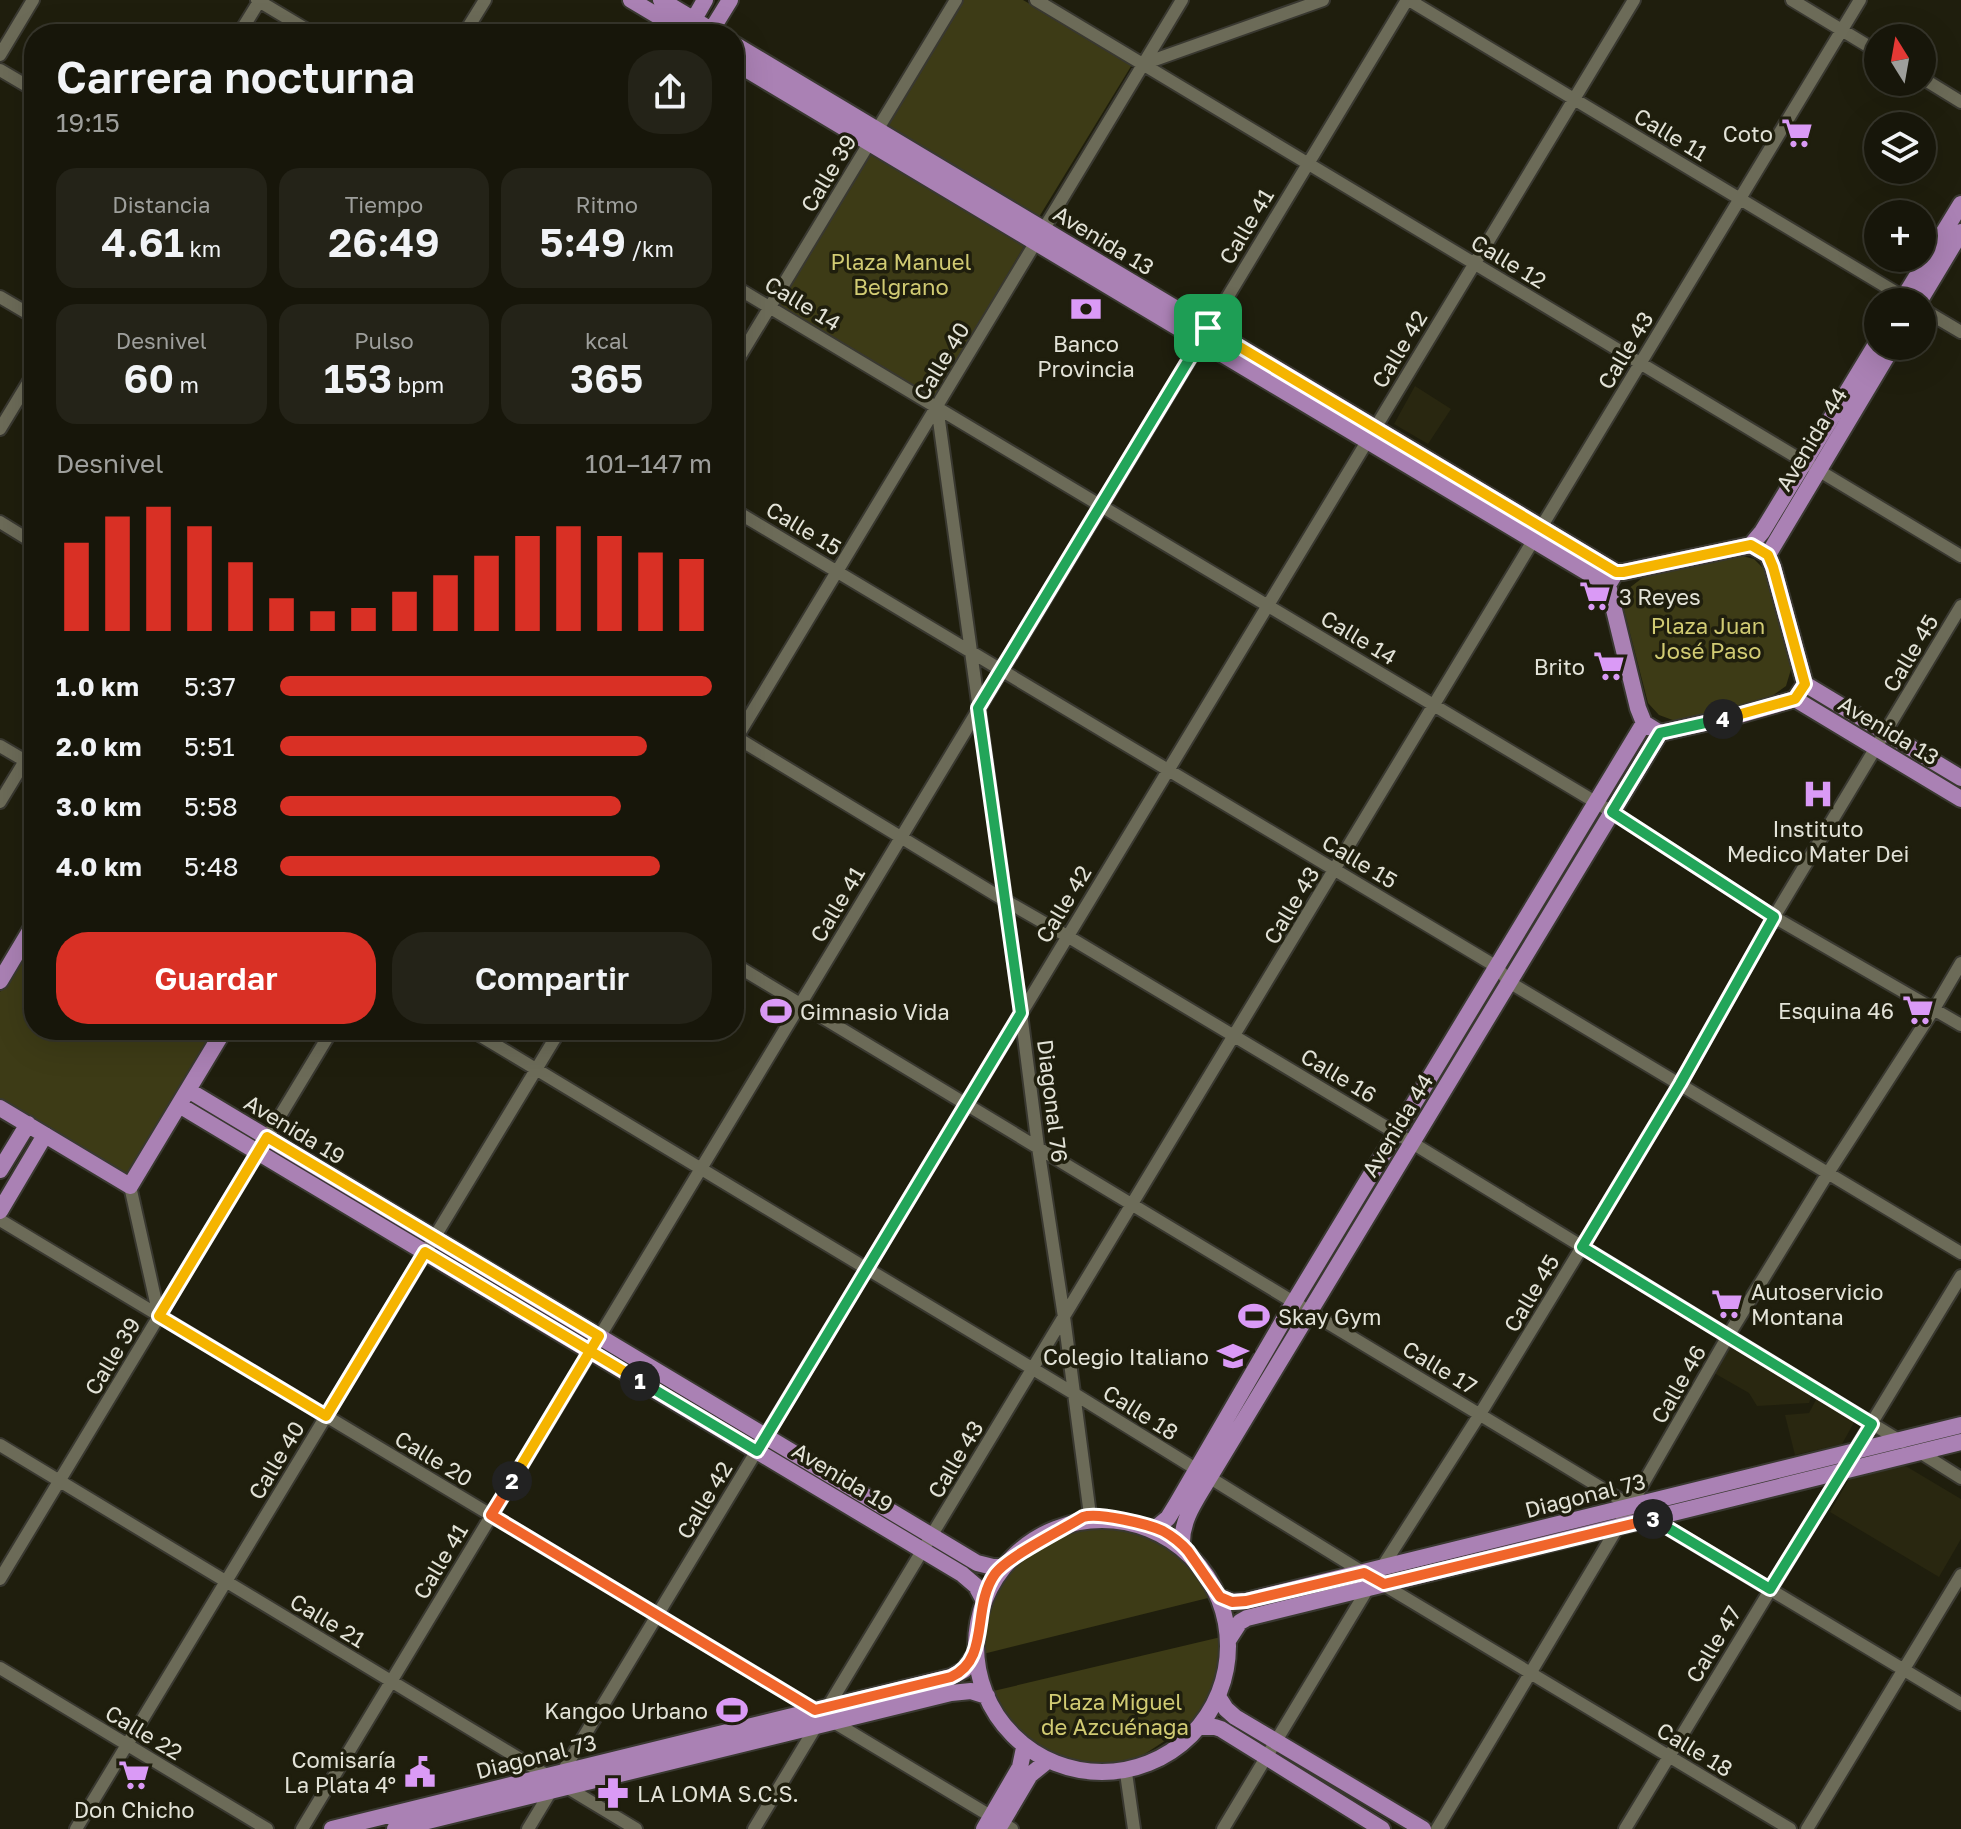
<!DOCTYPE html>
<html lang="es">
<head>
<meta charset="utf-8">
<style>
	body { margin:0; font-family:"Golos Text",sans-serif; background:#242318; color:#f1f3f6; height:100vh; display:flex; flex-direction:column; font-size:30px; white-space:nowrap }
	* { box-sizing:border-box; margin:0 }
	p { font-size:26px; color:#9e9f9c }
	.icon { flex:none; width:44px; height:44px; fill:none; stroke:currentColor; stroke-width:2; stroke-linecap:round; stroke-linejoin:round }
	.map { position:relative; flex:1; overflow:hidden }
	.panel { position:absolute; left:24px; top:24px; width:720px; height:1016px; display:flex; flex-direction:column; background:#17160a; border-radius:32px; box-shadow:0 8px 32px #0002,0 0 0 2px #36352b }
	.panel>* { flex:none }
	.needle { width:52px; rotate:349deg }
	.buttons { position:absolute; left:1864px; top:24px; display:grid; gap:16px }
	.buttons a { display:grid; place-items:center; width:72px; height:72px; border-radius:50%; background:#17160a; box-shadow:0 8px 32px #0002,0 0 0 2px #36352b; font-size:40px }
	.pin { position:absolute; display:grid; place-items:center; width:68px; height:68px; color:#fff; margin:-34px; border-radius:16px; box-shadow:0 4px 12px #0006 }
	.km { position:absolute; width:40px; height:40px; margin:-20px; border-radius:50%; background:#222; color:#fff; font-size:22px; line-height:40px; text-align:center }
	.round { display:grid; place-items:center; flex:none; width:84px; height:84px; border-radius:32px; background:#242318 }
	.headline { display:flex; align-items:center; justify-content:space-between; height:136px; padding:0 32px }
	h1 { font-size:44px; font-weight:600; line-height:60px }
	.stats { display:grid; grid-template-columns:repeat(3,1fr); gap:12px; height:136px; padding:8px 32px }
	.stats div { display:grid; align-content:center; border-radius:20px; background:#242318; text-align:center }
	.stats b { font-size:40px; font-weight:600 }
	.stats small { font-size:22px; font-weight:400 }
	.stats p { font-size:22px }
	.chart { height:224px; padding:16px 32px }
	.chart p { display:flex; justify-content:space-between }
	.chart svg { width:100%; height:144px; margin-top:8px; stroke:#d93025; stroke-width:6 }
	.cta { display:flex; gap:16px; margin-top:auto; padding:16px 32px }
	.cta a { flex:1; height:92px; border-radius:32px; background:#d93025; color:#fff; font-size:32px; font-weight:600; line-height:92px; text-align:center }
	.cta a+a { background:#242318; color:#f1f3f6 }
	ul { padding:0 32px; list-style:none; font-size:26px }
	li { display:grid; grid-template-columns:128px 96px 1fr; align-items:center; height:60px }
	li i { height:20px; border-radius:10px; background:#d93025 }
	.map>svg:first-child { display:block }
	.built { fill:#292710 }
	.green { fill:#3d3b16 }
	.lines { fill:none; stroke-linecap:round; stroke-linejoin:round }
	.minor-casing { stroke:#393830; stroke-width:16 }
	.major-casing { stroke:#393830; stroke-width:20 }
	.minor { stroke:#6c6b58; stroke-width:12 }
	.major { stroke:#aa81b4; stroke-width:16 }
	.split-1-casing { stroke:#fff; stroke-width:16 }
	.split-2-casing { stroke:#fff; stroke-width:16 }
	.split-3-casing { stroke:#fff; stroke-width:16 }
	.split-4-casing { stroke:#fff; stroke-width:16 }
	.split-5-casing { stroke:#fff; stroke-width:16 }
	.split-1 { stroke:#22a559; stroke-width:10 }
	.split-2 { stroke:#f5b400; stroke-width:10 }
	.split-3 { stroke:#f0652b; stroke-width:10 }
	.split-4 { stroke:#22a559; stroke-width:10 }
	.split-5 { stroke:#f5b400; stroke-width:10 }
	.labels { text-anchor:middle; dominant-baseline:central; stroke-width:7; stroke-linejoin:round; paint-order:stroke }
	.poi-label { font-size:22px; fill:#e3e3d8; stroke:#1f1e0d; text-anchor:end }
	.street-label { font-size:22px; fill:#e3e3d8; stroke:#1f1e0d }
	.park-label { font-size:22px; fill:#d1cb73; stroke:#1f1e0d }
</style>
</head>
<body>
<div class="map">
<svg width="1961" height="1829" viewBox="0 0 1961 1829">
	<rect width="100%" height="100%" fill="#1f1e0d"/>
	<!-- built -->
	<path class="built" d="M1415 386 1451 409 1428 444 1394 424Z
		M1732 1340 1814 1390 1809 1403 1757 1406 1749 1393 1714 1373Z
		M1818 1396 1856 1419 1842 1444 1795 1455 1785 1415 1809 1413Z
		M1904 1465 1961 1499V1539L1939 1577 1830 1512 1849 1479Z"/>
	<!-- green -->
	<path class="green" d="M961 0H1023L1133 63 1039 217 886 124Z
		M871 149 1026 243 933 401 776 305Z
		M1731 553 1754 559 1768 573 1792 666 1786 686 1768 699 1678 722 1659 715 1648 703 1624 610 1628 589 1646 575Z
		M34 937V1030H216L132 1172 123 1174 0 1100V992Z
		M1098 1522 1158 1535 1172 1542 1212 1597 979 1655 992 1585 1003 1571 1082 1524Z
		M1221 1637 1211 1703 1203 1716 1134 1761 1119 1766 1049 1756 1027 1742 989 1692Z"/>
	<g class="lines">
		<defs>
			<path id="minor" d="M257 0 314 34
				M1036 0 1961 556
				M1409 0 1910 301
				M1792 0 1878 52
				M239 34 260 0
				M464 34 485 0
				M0 55 33 0
				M1143 64 1323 0
				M0 70 34 90
				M1922 78 1961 102
				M734 286 1612 812 1774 917 1961 1025
				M0 297 34 317
				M1922 309 1961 332
				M734 366 956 0
				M937 406 1021 1013 1038 1147 1064 1317 1090 1515
				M0 429 34 373
				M734 510 1497 967 1509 982 1961 1253
				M0 522 34 543
				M734 736 1006 901 1067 936 1396 1133 1902 1442
				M734 742 1182 0
				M0 746 34 766
				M25 761 34 799
				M0 802 34 746
				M734 964 1631 1506 1961 1704
				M471 1030 1073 1393 1364 1573 1790 1829
				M130 1186 159 1316
				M0 1220 817 1711
				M0 1445 636 1829
				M1918 1451 1961 1478
				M1381 1569 1480 1414 1582 1247 1680 1084 1774 917 1961 606
				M0 1579 332 1030
				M0 1668 267 1829
				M832 1721 1012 1829
				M1126 1773 1134 1829
				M76 1829 560 1030
				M302 1829 1407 0
				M528 1829 1634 0
				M754 1829 1860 0
				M1223 1829 1370 1585
				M1437 1829 1625 1515 1728 1336 1828 1173 1934 1009 1961 963
				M1625 1829 1961 1276
				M1807 1829 1961 1575"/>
			<path id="major" d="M631 0 688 34
				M661 0 718 34
				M690 26 705 0
				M709 34 730 0
				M734 44 1616 572
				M734 62 1608 585
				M1901 302 1961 204
				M1919 302 1961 232
				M1751 545 1768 555 1773 567 1805 684 1795 699 1736 716 1660 733 1644 723 1638 708 1608 585 1616 572H1623Z
				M1751 545 1762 532 1878 341
				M1768 555 1893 346
				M1805 684 1961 778
				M1795 699 1961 799
				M0 981 34 924
				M188 1090 977 1563 993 1567H1000
				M179 1105 962 1574 976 1586 983 1599
				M0 1108 130 1186 224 1030
				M0 1170 28 1124
				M0 1211 45 1135
				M976 1646a126 126 0 1 1 252 0a126 126 0 1 1-252 0Z
				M1156 1528 1168 1518 1176 1505 1294 1302 1644 723
				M1182 1545C1181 1519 1197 1499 1209 1478L1660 733
				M1220 1597 1232 1602 1246 1601 1961 1425
				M1229 1639 1240 1622 1247 1618 1961 1442
				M1219 1698 1226 1709 1235 1717 1423 1829
				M1201 1727H1215L1221 1729 1382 1829
				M332 1829 951 1677 964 1670 974 1656
				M395 1829 951 1693 971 1691 987 1696
				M984 1829 1020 1767 1024 1748
				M998 1829 1030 1775 1046 1762"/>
		</defs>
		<!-- minor casing -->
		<use href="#minor" class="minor-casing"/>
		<!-- major casing -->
		<use href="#major" class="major-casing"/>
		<!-- minor -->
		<use href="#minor" class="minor"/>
		<!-- major -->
		<use href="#major" class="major"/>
	</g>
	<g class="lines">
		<defs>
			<path id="split-1" d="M640 1381 757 1451 1021 1013 978 708 1208 328"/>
			<path id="split-2" d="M512 1481 599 1336 267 1137 159 1316 326 1416 425 1252C497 1295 568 1338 640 1381"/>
			<path id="split-3" d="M512 1481 491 1515 815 1710 951 1677C991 1659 971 1607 995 1574 1007 1557 1062 1530 1083 1517 1098 1512 1148 1524 1163 1531 1172 1536 1181 1543 1188 1551L1220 1597 1232 1602 1246 1601 1364 1573 1384 1584 1653 1519"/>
			<path id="split-4" d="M1653 1519 1770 1589 1872 1424 1582 1247 1680 1084 1774 917 1612 812 1660 733 1723 719"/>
			<path id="split-5" d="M1208 328 1616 572H1623L1751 545 1768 555 1773 567 1805 684 1795 699 1723 719"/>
		</defs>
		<!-- split-1 casing -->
		<use href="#split-1" class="split-1-casing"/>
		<!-- split-2 casing -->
		<use href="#split-2" class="split-2-casing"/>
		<!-- split-3 casing -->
		<use href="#split-3" class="split-3-casing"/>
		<!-- split-4 casing -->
		<use href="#split-4" class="split-4-casing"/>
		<!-- split-5 casing -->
		<use href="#split-5" class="split-5-casing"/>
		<!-- split-1 -->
		<use href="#split-1" class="split-1"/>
		<!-- split-2 -->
		<use href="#split-2" class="split-2"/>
		<!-- split-3 -->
		<use href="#split-3" class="split-3"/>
		<!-- split-4 -->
		<use href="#split-4" class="split-4"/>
		<!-- split-5 -->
		<use href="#split-5" class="split-5"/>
	</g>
	<!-- icons -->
	<defs>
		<symbol id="supermarket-bare" viewBox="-9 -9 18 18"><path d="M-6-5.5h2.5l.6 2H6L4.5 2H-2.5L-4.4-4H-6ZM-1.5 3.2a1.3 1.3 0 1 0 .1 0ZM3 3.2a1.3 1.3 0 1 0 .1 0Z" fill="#da9af6" stroke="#1f1e0d" stroke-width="2.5" paint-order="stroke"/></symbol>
		<symbol id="bank-bare" viewBox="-9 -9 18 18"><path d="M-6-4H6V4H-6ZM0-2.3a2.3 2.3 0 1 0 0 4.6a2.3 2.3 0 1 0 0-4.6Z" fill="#da9af6" stroke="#1f1e0d" stroke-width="2.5" paint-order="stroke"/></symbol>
		<symbol id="hospital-bare" viewBox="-9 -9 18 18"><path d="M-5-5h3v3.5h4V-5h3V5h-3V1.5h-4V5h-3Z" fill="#da9af6" stroke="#1f1e0d" stroke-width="2.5" paint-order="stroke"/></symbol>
		<symbol id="stadium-bare" viewBox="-9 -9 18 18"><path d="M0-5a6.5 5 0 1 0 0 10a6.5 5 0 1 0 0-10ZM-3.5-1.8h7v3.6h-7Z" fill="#da9af6" stroke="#1f1e0d" stroke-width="2.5" paint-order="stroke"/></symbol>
		<symbol id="school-bare" viewBox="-9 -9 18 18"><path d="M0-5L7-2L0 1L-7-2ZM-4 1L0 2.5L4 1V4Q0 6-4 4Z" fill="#da9af6" stroke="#1f1e0d" stroke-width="2.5" paint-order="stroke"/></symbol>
		<symbol id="civic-bare" viewBox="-9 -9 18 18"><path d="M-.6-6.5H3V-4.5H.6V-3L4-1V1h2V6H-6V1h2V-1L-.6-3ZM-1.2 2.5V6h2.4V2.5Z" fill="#da9af6" stroke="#1f1e0d" stroke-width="2.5" paint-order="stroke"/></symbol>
		<symbol id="pharmacy-bare" viewBox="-9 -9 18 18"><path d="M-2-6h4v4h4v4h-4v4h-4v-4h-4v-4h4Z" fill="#da9af6" stroke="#1f1e0d" stroke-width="2.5" paint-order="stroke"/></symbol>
	</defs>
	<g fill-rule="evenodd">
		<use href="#supermarket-bare" x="1775" y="111" width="44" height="44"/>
		<use href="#bank-bare" x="1064" y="287" width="44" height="44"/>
		<use href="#supermarket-bare" x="1573" y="574" width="44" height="44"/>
		<use href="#supermarket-bare" x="1587" y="644" width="44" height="44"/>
		<use href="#hospital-bare" x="1796" y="772" width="44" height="44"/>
		<use href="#supermarket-bare" x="1896" y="988" width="44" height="44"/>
		<use href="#stadium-bare" x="754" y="989" width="44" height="44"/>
		<use href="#supermarket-bare" x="1705" y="1282" width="44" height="44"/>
		<use href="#stadium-bare" x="1232" y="1294" width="44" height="44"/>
		<use href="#school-bare" x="1211" y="1334" width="44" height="44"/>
		<use href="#stadium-bare" x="710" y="1688" width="44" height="44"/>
		<use href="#civic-bare" x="398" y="1750" width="44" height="44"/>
		<use href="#supermarket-bare" x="112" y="1753" width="44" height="44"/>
		<use href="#pharmacy-bare" x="591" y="1771" width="44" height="44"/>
	</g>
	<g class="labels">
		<!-- poi labels -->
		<g class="poi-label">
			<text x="1773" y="133">Coto</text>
			<text x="1086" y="343" text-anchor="middle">Banco<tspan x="1086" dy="25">Provincia</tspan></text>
			<text x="1619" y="596" text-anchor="start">3 Reyes</text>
			<text x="1585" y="666">Brito</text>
			<text x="1818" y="828" text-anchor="middle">Instituto<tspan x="1818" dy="25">Medico Mater Dei</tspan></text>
			<text x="1894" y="1010">Esquina 46</text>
			<text x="800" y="1011" text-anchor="start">Gimnasio Vida</text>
			<text x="1751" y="1291" text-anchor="start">Autoservicio<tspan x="1751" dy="25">Montana</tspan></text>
			<text x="1278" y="1316" text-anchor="start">Skay Gym</text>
			<text x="1209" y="1356">Colegio Italiano</text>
			<text x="708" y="1710">Kangoo Urbano</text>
			<text x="396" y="1759">Comisaría<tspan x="396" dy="25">La Plata 4°</tspan></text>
			<text x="637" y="1793" text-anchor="start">LA LOMA S.C.S.</text>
			<text x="134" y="1809" text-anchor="middle">Don Chicho</text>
		</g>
		<!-- street labels -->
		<g class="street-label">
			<text transform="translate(1671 134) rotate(31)">Calle 11</text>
			<text transform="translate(828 173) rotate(-59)">Calle 39</text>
			<text transform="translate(1246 226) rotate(-59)">Calle 41</text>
			<text transform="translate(1104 240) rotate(31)">Avenida 13</text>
			<text transform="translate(1509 261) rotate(31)">Calle 12</text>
			<text transform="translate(803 303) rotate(31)">Calle 14</text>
			<text transform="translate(1399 349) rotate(-59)">Calle 42</text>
			<text transform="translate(1625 350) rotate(-59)">Calle 43</text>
			<text transform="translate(941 361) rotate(-59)">Calle 40</text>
			<text transform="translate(1811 439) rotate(-59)">Avenida 44</text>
			<text transform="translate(804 528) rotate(31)">Calle 15</text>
			<text transform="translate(1359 637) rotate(31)">Calle 14</text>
			<text transform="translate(1910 653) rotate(-59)">Calle 45</text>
			<text transform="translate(1889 730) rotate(31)">Avenida 13</text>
			<text transform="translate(1360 861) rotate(31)">Calle 15</text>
			<text transform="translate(837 904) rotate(-59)">Calle 41</text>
			<text transform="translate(1063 904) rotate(-59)">Calle 42</text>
			<text transform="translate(1291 905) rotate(-59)">Calle 43</text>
			<text transform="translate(1339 1075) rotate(31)">Calle 16</text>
			<text transform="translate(1053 1101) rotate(83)">Diagonal 76</text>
			<text transform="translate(1397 1125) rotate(-59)">Avenida 44</text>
			<text transform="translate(295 1129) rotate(31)">Avenida 19</text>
			<text transform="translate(1531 1293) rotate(-59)">Calle 45</text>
			<text transform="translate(112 1356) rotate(-59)">Calle 39</text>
			<text transform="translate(1440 1367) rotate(31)">Calle 17</text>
			<text transform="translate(1678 1384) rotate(-60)">Calle 46</text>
			<text transform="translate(1141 1412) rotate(32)">Calle 18</text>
			<text transform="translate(434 1458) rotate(31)">Calle 20</text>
			<text transform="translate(955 1459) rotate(-59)">Calle 43</text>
			<text transform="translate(276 1460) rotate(-59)">Calle 40</text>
			<text transform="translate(843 1477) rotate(31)">Avenida 19</text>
			<text transform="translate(1585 1495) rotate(-14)">Diagonal 73</text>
			<text transform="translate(704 1500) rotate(-59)">Calle 42</text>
			<text transform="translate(440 1561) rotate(-59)">Calle 41</text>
			<text transform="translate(328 1620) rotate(31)">Calle 21</text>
			<text transform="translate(1713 1644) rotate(-59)">Calle 47</text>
			<text transform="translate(144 1732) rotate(31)">Calle 22</text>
			<text transform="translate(1695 1749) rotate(31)">Calle 18</text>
			<text transform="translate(536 1756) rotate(-14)">Diagonal 73</text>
		</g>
		<!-- park labels -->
		<g class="park-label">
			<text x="901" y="261">Plaza Manuel<tspan x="901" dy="25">Belgrano</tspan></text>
			<text x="1708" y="625">Plaza Juan<tspan x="1708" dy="25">José Paso</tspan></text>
			<text x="1115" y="1701">Plaza Miguel<tspan x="1115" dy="25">de Azcuénaga</tspan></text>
		</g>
	</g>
</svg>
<div class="buttons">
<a><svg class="needle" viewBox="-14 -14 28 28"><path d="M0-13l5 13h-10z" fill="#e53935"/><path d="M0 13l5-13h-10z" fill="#9e9f9c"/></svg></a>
<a><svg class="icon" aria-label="layers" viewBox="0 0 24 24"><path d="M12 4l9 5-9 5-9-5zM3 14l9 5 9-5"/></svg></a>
<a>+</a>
<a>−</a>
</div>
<div class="pin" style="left:1208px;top:328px;background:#1e9e55"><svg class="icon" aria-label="arrive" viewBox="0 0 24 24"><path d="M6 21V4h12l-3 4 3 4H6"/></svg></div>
<b class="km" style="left:640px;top:1381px">1</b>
<b class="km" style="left:512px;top:1481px">2</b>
<b class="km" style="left:1653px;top:1519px">3</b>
<b class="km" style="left:1723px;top:719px">4</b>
<section class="panel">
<div class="headline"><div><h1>Carrera nocturna</h1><p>19:15</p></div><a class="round"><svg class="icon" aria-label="share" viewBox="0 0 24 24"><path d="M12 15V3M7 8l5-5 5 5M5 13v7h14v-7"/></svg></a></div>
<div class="stats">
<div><p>Distancia</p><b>4.61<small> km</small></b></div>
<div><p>Tiempo</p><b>26:49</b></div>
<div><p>Ritmo</p><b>5:49<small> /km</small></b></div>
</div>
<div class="stats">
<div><p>Desnivel</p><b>60<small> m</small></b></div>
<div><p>Pulso</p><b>153<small> bpm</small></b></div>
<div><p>kcal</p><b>365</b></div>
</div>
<div class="chart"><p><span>Desnivel</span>101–147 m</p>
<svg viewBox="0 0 160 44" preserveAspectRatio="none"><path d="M5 44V17M15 44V9M25 44V6M35 44V12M45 44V23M55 44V34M65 44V38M75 44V37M85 44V32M95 44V27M105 44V21M115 44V15M125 44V12M135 44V15M145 44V20M155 44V22"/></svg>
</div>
<ul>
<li><b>1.0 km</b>5:37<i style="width:100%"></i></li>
<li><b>2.0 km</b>5:51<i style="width:85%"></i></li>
<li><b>3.0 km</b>5:58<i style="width:79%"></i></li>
<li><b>4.0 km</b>5:48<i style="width:88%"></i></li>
</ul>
<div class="cta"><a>Guardar</a><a>Compartir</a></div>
</section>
</div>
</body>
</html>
